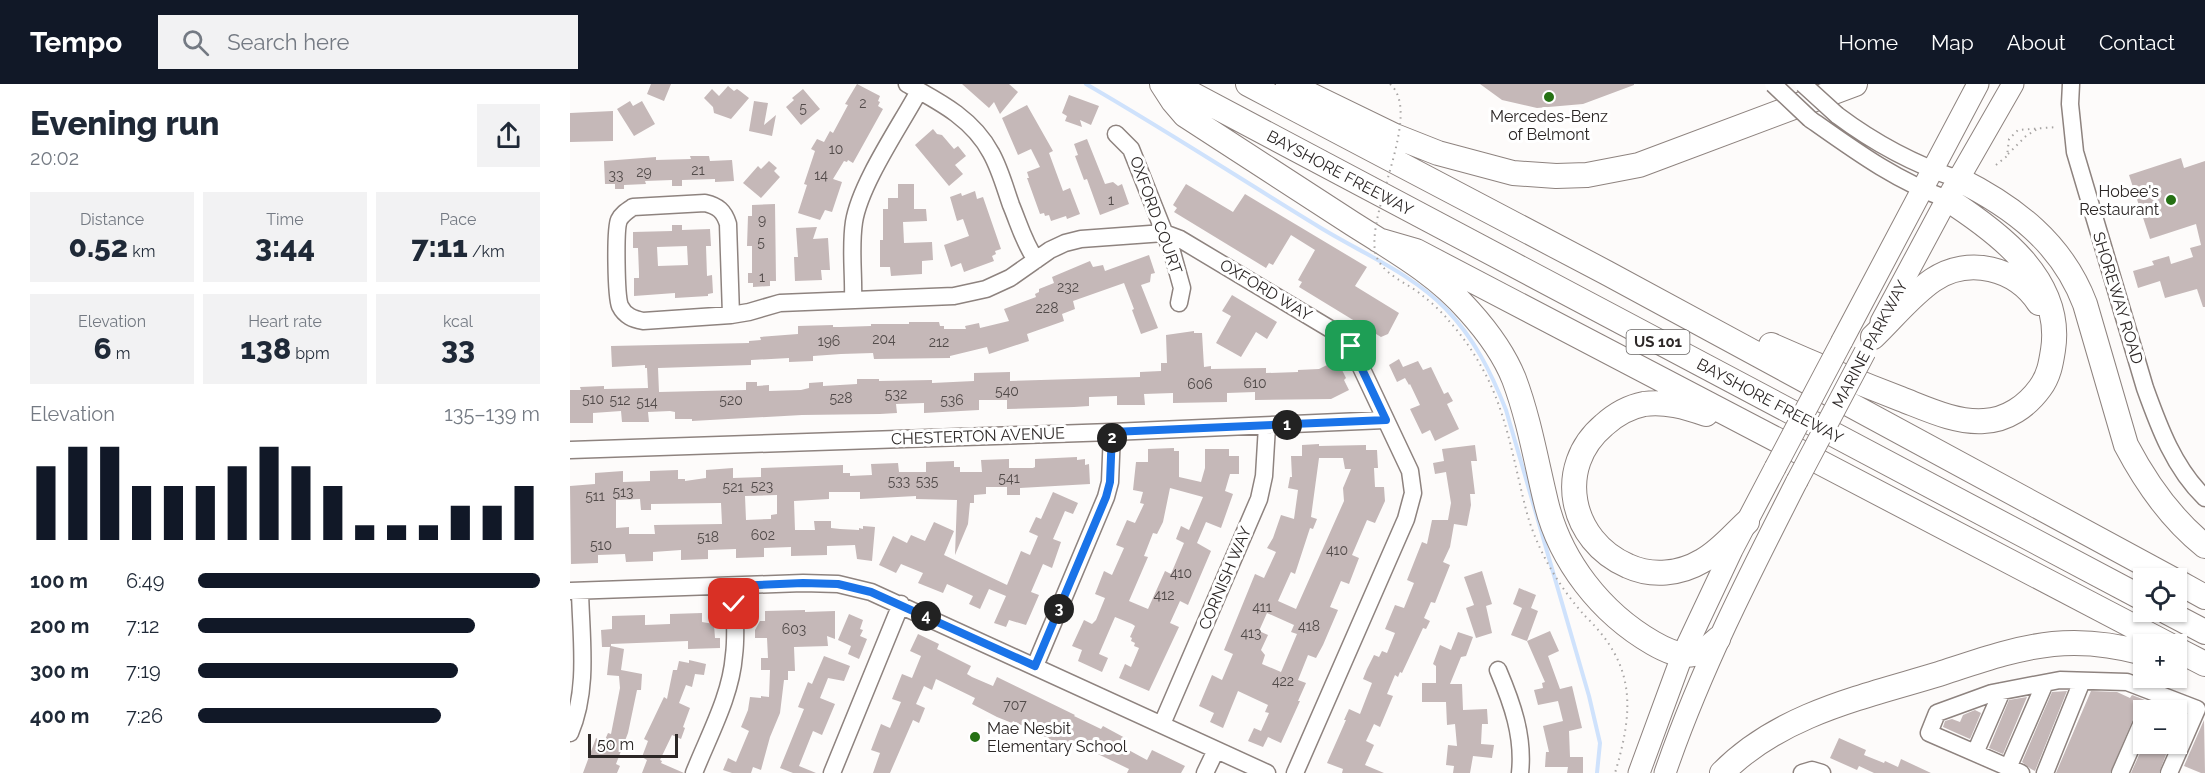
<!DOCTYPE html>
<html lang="en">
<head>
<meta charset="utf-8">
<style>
	body { margin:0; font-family:Raleway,sans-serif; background:#f2f2f3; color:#1f2937; height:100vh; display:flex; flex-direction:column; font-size:22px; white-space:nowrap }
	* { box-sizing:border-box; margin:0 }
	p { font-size:20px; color:#747a83 }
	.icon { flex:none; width:33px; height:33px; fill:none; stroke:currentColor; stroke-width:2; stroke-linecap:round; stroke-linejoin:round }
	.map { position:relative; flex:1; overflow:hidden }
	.sheet { display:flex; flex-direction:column; background:#fff; width:570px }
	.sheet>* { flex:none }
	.buttons { position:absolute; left:1563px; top:484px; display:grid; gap:12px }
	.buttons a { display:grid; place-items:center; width:54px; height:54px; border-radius:0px; background:#fff; box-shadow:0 2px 4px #0004; font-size:30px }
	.scale { position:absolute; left:18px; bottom:15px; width:90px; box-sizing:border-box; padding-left:6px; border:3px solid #2c2726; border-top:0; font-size:16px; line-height:21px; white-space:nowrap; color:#2c2726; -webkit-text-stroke:4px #fff; paint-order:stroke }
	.pin { position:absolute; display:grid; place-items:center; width:51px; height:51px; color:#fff; margin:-26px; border-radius:12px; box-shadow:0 3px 9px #0006 }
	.km { position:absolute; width:30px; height:30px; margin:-15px; border-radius:50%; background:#222; color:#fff; font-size:16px; line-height:30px; text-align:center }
	.round { display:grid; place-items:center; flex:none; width:63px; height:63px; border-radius:0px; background:#f2f2f3 }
	.head { display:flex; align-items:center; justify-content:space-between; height:102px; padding:0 30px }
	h1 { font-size:33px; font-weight:800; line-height:45px }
	.stats { display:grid; grid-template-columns:repeat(3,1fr); gap:9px; height:102px; padding:6px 30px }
	.stats div { display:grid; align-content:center; border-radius:0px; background:#f2f2f3; text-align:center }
	.stats b { font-size:30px; font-weight:800 }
	.stats small { font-size:16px; font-weight:400 }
	.stats p { font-size:16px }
	.chart { height:168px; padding:12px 30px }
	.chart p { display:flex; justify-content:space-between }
	.chart svg { width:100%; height:108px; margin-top:6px; stroke:#111827; stroke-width:6 }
	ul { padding:0 30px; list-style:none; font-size:20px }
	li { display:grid; grid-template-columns:96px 72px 1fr; align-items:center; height:45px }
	li i { height:15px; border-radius:8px; background:#111827 }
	header { display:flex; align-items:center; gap:36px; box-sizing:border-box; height:84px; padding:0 30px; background:#111827; color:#fff }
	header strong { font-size:28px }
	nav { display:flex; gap:33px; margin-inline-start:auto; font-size:21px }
	.search { width:420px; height:54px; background:#f2f2f3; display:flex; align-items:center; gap:15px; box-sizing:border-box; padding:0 21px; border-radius:0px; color:#747a83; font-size:22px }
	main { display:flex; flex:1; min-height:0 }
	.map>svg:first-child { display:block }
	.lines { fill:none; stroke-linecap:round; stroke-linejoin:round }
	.stream { stroke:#cfe2fc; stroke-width:4 }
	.building { fill:#c5b8b8; fill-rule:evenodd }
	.minor-casing { stroke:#8e837f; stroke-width:19 }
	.major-casing { stroke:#8e837f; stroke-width:23 }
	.highway-casing { stroke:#8e837f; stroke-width:26 }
	.path { stroke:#a8a5a4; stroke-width:2; stroke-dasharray:1.5 4.5; stroke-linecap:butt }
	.minor { stroke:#fff; stroke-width:16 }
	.major { stroke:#fff; stroke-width:21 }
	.highway { stroke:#fff; stroke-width:24 }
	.minor-bridge-casing { stroke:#8e837f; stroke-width:19; stroke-linecap:butt }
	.major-bridge-casing { stroke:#8e837f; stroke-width:23; stroke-linecap:butt }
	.path-bridge { stroke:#a8a5a4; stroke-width:2; stroke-dasharray:1.5 4.5; stroke-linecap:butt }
	.minor-bridge { stroke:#fff; stroke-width:16 }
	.major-bridge { stroke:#fff; stroke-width:21 }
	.route-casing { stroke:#fff; stroke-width:12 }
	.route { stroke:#1a73e8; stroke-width:8 }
	.poi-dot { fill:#257114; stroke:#fff; stroke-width:2 }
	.labels { text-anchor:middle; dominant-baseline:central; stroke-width:6; stroke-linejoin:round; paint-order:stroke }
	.number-label { font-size:14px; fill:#524b4a }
	.shield { fill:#fff; stroke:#6b6867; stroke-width:1.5 }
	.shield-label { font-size:15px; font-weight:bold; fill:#2c2726 }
	.poi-label { font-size:16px; fill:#2c2726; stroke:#fff }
	.street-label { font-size:16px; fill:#2c2726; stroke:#fff }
</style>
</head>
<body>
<header>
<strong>Tempo</strong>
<div class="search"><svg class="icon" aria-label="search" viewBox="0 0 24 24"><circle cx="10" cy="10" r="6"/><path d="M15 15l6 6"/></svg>Search here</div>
<nav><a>Home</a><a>Map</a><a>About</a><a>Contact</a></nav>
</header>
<main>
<section class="sheet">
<div class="head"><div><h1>Evening run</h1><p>20:02</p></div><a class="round"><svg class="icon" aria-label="share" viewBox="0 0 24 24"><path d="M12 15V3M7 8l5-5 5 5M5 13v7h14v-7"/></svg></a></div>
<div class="stats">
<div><p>Distance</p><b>0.52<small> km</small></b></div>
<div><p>Time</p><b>3:44</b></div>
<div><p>Pace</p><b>7:11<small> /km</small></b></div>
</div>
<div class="stats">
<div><p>Elevation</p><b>6<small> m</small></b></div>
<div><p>Heart rate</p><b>138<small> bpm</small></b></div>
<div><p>kcal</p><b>33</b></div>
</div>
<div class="chart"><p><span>Elevation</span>135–139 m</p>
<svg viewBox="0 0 160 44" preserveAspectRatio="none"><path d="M5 44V14M15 44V6M25 44V6M35 44V22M45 44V22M55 44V22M65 44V14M75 44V6M85 44V14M95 44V22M105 44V38M115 44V38M125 44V38M135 44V30M145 44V30M155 44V22"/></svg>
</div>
<ul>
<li><b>100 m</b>6:49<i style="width:100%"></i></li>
<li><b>200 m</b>7:12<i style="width:81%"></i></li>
<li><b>300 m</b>7:19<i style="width:76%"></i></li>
<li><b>400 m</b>7:26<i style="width:71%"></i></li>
</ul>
</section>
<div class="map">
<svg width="1635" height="689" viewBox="0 0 1635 689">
	<rect width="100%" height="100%" fill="#fdfbfa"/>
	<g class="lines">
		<!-- stream -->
		<path class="stream" d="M516 0C594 45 669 94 746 141 789 168 840 188 876 225 904 254 921 288 936 326L1019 612 1030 659 1027 689"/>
	</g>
	<!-- building -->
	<path class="building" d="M81 0H101L94 17 77 10Z
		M287 0 310 12 308 17 310 18 308 22 313 25 283 79 278 76 277 78 274 77 263 95 272 98 262 128 255 126 250 136 228 129 237 101 234 100 245 67 241 65 247 55 254 58 260 47 263 49 278 21 275 20Z
		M392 0H439L448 8 430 30 424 18 419 24Z
		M910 0H1064V1L1013 20 967 24 932 16Z
		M158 2 164 7 167 5 170 7 179 14 161 35 144 29 143 23 134 14 142 5 149 12Z
		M233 5 250 25 231 41 216 23 224 16 222 14Z
		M499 11 529 22 521 41 510 36 512 43 495 37 497 32 492 29Z
		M60 17 63 22 72 17 85 40 64 52 47 25Z
		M184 17 198 19 194 41 206 31 202 52 179 47Z
		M457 21 483 67 479 69 493 107 500 104 510 130 497 135 496 132 481 137 479 131 475 132 474 129 470 130 457 94H459L457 88 470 83 461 65 448 71 432 34Z
		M43 27V57L0 58V29Z
		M363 45 367 50 372 51 384 65 388 62 396 72 385 81 393 90 379 102 345 61Z
		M517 55 535 100 543 98 548 102 552 100 559 120 530 131 517 95 514 96 505 72 508 71 504 60Z
		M120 72H139L140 77 162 76 164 97 145 98V95L112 96V102H102V96L75 97 76 100 54 101V105H45V100H35L34 77 86 73V76L121 75Z
		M1611 74 1614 84 1635 77V223H1633L1627 205 1595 214 1590 197 1568 204 1563 187 1584 181 1582 177 1599 172 1601 180 1623 173 1620 164 1631 161 1626 140 1580 155 1559 91Z
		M199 77 207 84 204 87 210 93 191 114 173 99 188 82 191 85Z
		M328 100H344V125H356L357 137 333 138 334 159 362 158 363 176 352 177V190L321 192 320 183H310V156H313V125H318V114H328Z
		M616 100 663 128 675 110 797 183 785 202 829 229 818 250 811 253 729 203 732 198 728 196 745 166 721 151 703 181 699 179 696 184 604 128 607 124 603 121Z
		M405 107 407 115 413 113 431 165 425 167 426 170 422 172 424 177 394 188 391 179 381 183 374 161 399 152 393 135 387 137 380 113 391 109 392 112Z
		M205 120 206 197H200V202L183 203V199H178V189H182V162H177L178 132H182V121Z
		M102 141H112V146L140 145 141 162H136L137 192 142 191 143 209 138 210V212L105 214V209L64 212V194H69V189L68 164H63V148L102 147ZM117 162 118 181 88 182 87 163Z
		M247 143 243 155 258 154 260 186H251L252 196 225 197 224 173H228L226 144Z
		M579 171 585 189 581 190 580 198 571 201 588 244 571 250 562 226 564 225 554 199 503 217 505 225 492 230 494 237 457 250 459 257 419 270 417 263 380 272V274L304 275 303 269 271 270 243 272V277L219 278V274L181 276V281L88 284 89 308 176 306V298H187V302L199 301V307L231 306 239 304V299L253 298V302L287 300V295H309V297L362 296V299L404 297V289L440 288V297L570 293V288L591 287V279H597L596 251 624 247V249H632L634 283 641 282V285L696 284V289L728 288V286L749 285 767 276 776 294 774 296 779 306 761 315 685 316V308L657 309V318L603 319V309L574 310 575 321H547V312L519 313V322L504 323 437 325V316H409V326L354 329V319L326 320 327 329 310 330 232 331 122 337V335H105V328L100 327 78 328 79 338H52L51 327 23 329V339H0V306H11L10 303 34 302V305L78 304 77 284H75V281L42 283 41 262 179 259V257L191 256 190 253 228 250V242L263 241V243H270L301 242V240H339V238H369L370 242H374V245H396L395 242 409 239 410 244 439 237 434 225 466 213 465 210 469 208V205L484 199 482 193 520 177 523 183 533 181 535 187Z
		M662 211 707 238 697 255 686 248 671 273 646 259 661 232 652 227Z
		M829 275 833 283 848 277 853 286 861 283 874 310 878 308 883 317 877 320 889 345 865 357 860 346 852 350 840 325 850 321 840 300 839 301 835 294 827 298 819 281Z
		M749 360V362L796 361V366H807L808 384H804L805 403H814L815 417 805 439 797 436 782 471 789 474 779 500 771 497 760 523 768 526 753 561 746 574 738 571 728 596 736 599 728 617H730L711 659 698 653 693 663 678 657 684 644 691 647 699 629 695 628 698 621 668 607 653 644 640 638 644 629 629 622 642 591 652 596 663 570 654 566 685 490 694 494 706 468 697 464 703 454 711 431 724 435 728 406 718 404 720 393H722L721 372H732V361ZM749 374H773L775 385H781L773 404 774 417 726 525 708 517 721 488 725 490 740 444 743 445 747 435 741 433ZM697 529 724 541 721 548 727 550 711 588 692 580 695 571 691 566 698 551 689 547Z
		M905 361 907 377H901L905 410H900L901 421 897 442 884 440 880 463 873 478 880 481 865 519 861 518 854 534 860 537 856 545 853 544 832 589 830 588 828 593 825 591 817 610 823 612 810 643 804 640 796 657 804 661 795 681 814 689H772L773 685 757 679 776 636H774L779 625 790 630 802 599 793 595 797 585 804 571 809 573 812 567 817 569 825 549 815 545 825 521 834 524 844 499 837 496 852 458 857 460 862 436H878L881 419 876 388 865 390 863 379 874 377 872 365Z
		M604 364V367H609V393L631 398 635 384V365H659V372H669V390H660L655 407 663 410 651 444 636 438 627 459 641 467 618 521 610 517 600 539 609 543 579 607 549 594 555 580 561 583 569 564 564 562 565 559 561 557 562 554 560 553 565 542 562 540 545 533 529 570 538 574 532 588 508 577 512 566 502 562 514 536 522 540 526 536 535 514 525 510 534 487 542 491 554 464 546 461 557 436 565 439 574 420 570 419 573 408 563 406 566 378H578V365ZM600 404 633 413 619 446 611 442 606 455 614 459 601 490 595 487 578 525 559 517 578 473 574 472 583 449 587 450 593 438Z
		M507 373V376L515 375V381L519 380 520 400 450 404V411H437V403H416V410L404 411V419H400L398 440 385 471 387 416 346 415V412L290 415V408H259V415L224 417 225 446H245L244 437H261V444L270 445 289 446V444L293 445V442L305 443 302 477 287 475 285 461 257 462V471L221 472V463L194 464V473L166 474V465L138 466V475L111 476V466L83 468V477L56 478 55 470 28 471V479L1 480 0 402 25 400V389L53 387V398L80 397V387L108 386V395H115V397L136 394V386L163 384V394L191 393V384L273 381V389H280V392L302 391 301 380 328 379 329 388H356V378L384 377V383H390V388H412L411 376 439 375V384H463L465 383V375ZM207 411V430L201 431V435L176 436 175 412ZM70 415 71 426H81V420L151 419 152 440 84 441 85 450H59V443L46 444V416Z
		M483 408 508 419 503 430 495 427 483 455 491 458 482 484 473 480 461 508 469 511 456 541 439 536 436 543 424 539 436 512 419 505 410 525 399 520 403 512 377 500 373 509 348 499 353 489 331 480 326 489 309 481 323 452 337 459 341 451 355 457 364 438 384 447 374 471 437 501 451 467 460 471 468 452 459 448 466 433 471 435Z
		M912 487 922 520 916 522 922 549 906 554 896 524 904 521 894 493Z
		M949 504 966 511 961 524 968 527 957 557 941 551 952 524 943 520Z
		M235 526V528L265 527V555L257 552 258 562 224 563 225 587H218V596H214L210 629 200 653 191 686 183 683 181 689H162L153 686 158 674 166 678 179 647 171 643 178 626 180 613 191 614V612L199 613 200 586H191V574H198L197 554H185V546L190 537H195V527Z
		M132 529V538L144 540 145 554H150V564L118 565V557L41 560V562L54 565 51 586 72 590 71 606H67L58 649 46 680 50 682 47 689H13L26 654 34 658 38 649 41 650 50 604 49 592 37 591 40 563H32L31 546 42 545V532L75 531V541L100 540V530Z
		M279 530 293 536 290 545 293 546 290 552 297 555 289 575 278 570 281 562 268 556Z
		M980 547 989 567 978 572 990 605 1002 602 1012 644 999 647 1000 673H1013V689H997L998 683H975L976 668H979L973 642 993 637 988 617 968 621 964 606 973 604 972 599 975 598 957 557Z
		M888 548 903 553 896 572 891 573 880 600H892L893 626 917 625 918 640H912L911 660 924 661 922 674 903 672 900 689H883L884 682 876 681 878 661 887 662 885 640 877 641 876 618H852V599H866V582L863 580 870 561 881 566Z
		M348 550 369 560 367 565 401 582 397 590 402 593 423 602 427 593 505 631 504 632 531 645 533 642 557 655 553 663 577 676 582 666 615 682 611 689H557L559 685 532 672 505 660 502 666 443 637 442 639 427 633 402 620 405 614 366 595 362 606 354 602 346 620 355 624 349 639 343 636 320 689H303L310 669 301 666 311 640 320 644 331 618 322 615 332 590 342 594 351 572 340 567Z
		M254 572 280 582 274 597 258 594 250 614 265 620 252 651 243 647 229 682 246 689H223L210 684 234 625 228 623 238 598 242 600Z
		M119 576 136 580 134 591 125 590 122 603 116 601 109 619 120 624 113 643 115 644 111 655 102 651 90 676 92 677 91 679 114 689H72L77 676 72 673 78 657 74 655 94 613 97 615 103 586H107L109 577 119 579Z
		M1497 607 1465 687 1461 685 1452 678 1482 608Z
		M1521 607 1547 608 1560 614 1562 611 1603 627H1582L1573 624 1567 626 1540 689H1486Z
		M1457 613 1433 670 1419 664 1439 616Z
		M1405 626 1411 629 1400 655 1373 643 1375 637 1382 635 1390 638 1393 631Z
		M1634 636 1635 689H1631L1614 682Z
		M1269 654 1296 666 1294 671 1314 679 1315 677 1328 683 1331 675 1361 689H1304L1289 682 1287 686 1260 674Z
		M1574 660H1600L1589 689H1561Z"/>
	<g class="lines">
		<defs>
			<path id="minor" d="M337 0C370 18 403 35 421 69 430 85 435 104 441 121 449 140 454 159 466 176
				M1501 0 1500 20 1505 68 1575 304C1589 343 1604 384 1635 414
				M1267 31C1303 58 1346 81 1388 95
				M1240 35C1284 66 1326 97 1377 115
				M546 50 561 65 602 168 612 204 609 219
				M283 216C284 191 280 164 284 138 290 100 330 42 349 7
				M161 231 158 140C154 127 148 122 135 119L63 123C57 127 52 130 49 136 45 145 46 212 50 222 55 232 63 235 73 237L161 231 179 228 210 219 384 212 416 205 440 194 480 166 495 159 511 155 594 149 610 155 772 252 781 262 840 387 843 409 836 435 725 689
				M0 366 542 348 815 336
				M0 507 233 499 268 500 301 508 697 689
				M465 582 536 413 540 398 542 348
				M928 586C942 619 954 652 950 689
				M592 640 689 415 694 392 697 342
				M0 649C19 605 11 554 10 507
				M1405 669 1432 607
				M1438 684 1475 599
				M124 689C139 651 161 612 164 571 167 549 164 524 164 502
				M262 689 331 520
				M635 689 646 666
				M1232 689 1242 686 1252 689
				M1451 689 1359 649 1367 629 1422 609 1490 596 1557 598 1627 625 1599 689
				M1475 689 1512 597
				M1550 689 1574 634"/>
			<path id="major" d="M1311 238 1377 115 1443 0
				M1272 257 1408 0
				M1069 689 1112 572 1162 466 1205 384
				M1095 689C1130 587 1178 493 1227 397"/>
			<path id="highway" d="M592 0 603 17 615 31C671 67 727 104 783 140 824 166 867 190 899 227 917 247 934 270 944 295 959 335 966 377 976 418 990 477 1031 529 1083 559 1109 574 1125 577 1148 555
				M603 0 1574 515
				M678 0 1037 189 1602 495
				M718 0 825 52 868 69 943 89 986 92 1017 91 1069 81 1285 0
				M1388 95C1444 123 1492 159 1515 220L1556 361C1576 399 1601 435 1635 462
				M808 156 846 167 1599 561
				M1303 253C1322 235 1341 211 1363 196 1399 172 1446 184 1469 219
				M1201 261C1244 280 1287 298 1331 315 1357 325 1386 339 1414 337 1437 336 1457 322 1470 304 1479 292 1481 279 1483 266 1494 196 1428 148 1377 115
				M1136 330C1116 323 1095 317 1074 320 1059 323 1045 331 1034 341 984 383 1000 457 1058 482 1082 493 1110 490 1132 477 1149 468 1163 451 1177 438
				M1606 497 1635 513
				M1597 528 1635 548
				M1606 565 1635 580
				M1152 689C1210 630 1293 613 1369 590 1406 578 1444 564 1483 560 1513 557 1545 561 1574 569"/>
		</defs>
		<!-- minor casing -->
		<use href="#minor" class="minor-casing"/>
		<!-- major casing -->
		<use href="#major" class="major-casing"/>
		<!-- highway casing -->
		<use href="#highway" class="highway-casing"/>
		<!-- path -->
		<path class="path" d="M1438 70 1456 52 1467 45
			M1426 81 1437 72 1439 55 1448 46 1487 43
			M1015 532C1066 581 1064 625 1045 689"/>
		<!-- minor -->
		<use href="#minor" class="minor"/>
		<!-- major -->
		<use href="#major" class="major"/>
		<!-- highway -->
		<use href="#highway" class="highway"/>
		<defs>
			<path id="minor-bridge" d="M1203 0 1240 35
				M1233 0 1267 31"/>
			<path id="major-bridge" d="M1205 384 1272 257
				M1227 397 1295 268"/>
		</defs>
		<!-- minor-bridge casing -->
		<use href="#minor-bridge" class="minor-bridge-casing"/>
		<!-- major-bridge casing -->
		<use href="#major-bridge" class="major-bridge-casing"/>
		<!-- path-bridge -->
		<path class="path-bridge" d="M820 0C853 29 798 124 805 167 809 190 837 198 853 212 862 219 872 228 879 237 891 250 902 266 911 282 938 329 944 382 958 433 969 469 990 504 1015 532"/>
		<!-- minor-bridge -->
		<use href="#minor-bridge" class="minor-bridge"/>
		<!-- major-bridge -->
		<use href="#major-bridge" class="major-bridge"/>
	</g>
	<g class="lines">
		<defs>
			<path id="route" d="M164 520V502L233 499 268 500 301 508 465 582 536 413 540 398 542 348 816 336 781 262"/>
		</defs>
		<!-- route casing -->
		<use href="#route" class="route-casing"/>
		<!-- route -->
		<use href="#route" class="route"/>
	</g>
	<!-- markers -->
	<g class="poi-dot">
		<circle cx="979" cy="13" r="6"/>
		<circle cx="1601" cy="116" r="6"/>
		<circle cx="405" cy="653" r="6"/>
	</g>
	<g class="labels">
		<!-- number labels -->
		<g class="number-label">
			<text x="293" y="19">2</text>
			<text x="233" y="24">5</text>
			<text x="266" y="65">10</text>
			<text x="128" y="86">21</text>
			<text x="74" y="88">29</text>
			<text x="46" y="91">33</text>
			<text x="251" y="91">14</text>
			<text x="541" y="116">1</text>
			<text x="192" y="136">9</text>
			<text x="191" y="158">5</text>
			<text x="192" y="193">1</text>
			<text x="498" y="203">232</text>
			<text x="477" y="224">228</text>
			<text x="314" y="255">204</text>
			<text x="259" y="257">196</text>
			<text x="369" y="258">212</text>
			<text x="685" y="299">610</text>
			<text x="630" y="300">606</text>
			<text x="437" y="307">540</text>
			<text x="326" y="310">532</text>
			<text x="271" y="314">528</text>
			<text x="23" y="315">510</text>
			<text x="50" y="316">512</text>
			<text x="161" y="316">520</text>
			<text x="382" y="316">536</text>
			<text x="77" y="318">514</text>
			<text x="439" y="394">541</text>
			<text x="329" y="397">533</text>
			<text x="357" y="397">535</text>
			<text x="192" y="402">523</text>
			<text x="163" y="403">521</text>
			<text x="53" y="408">513</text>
			<text x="25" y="412">511</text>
			<text x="193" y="451">602</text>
			<text x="138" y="453">518</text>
			<text x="31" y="461">510</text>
			<text x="767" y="466">410</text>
			<text x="611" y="489">410</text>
			<text x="594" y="511">412</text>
			<text x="692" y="523">411</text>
			<text x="739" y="542">418</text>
			<text x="224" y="545">603</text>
			<text x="681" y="549">413</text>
			<text x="713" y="597">422</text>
			<text x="445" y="621">707</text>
		</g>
		<!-- shield labels -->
		<rect class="shield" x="1056.5" y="246" width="63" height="24" rx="4.5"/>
		<g class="shield-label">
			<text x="1088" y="258">US 101</text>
		</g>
		<!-- poi labels -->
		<g class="poi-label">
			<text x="979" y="32">Mercedes-Benz<tspan x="979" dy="18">of Belmont</tspan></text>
			<text x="1589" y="107" text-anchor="end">Hobee's<tspan x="1589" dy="18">Restaurant</tspan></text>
			<text x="417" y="644" text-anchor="start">Mae Nesbit<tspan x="417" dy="18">Elementary School</tspan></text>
		</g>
		<!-- street labels -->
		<g class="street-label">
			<text transform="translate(770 89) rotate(28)">BAYSHORE FREEWAY</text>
			<text transform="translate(586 131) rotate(70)">OXFORD COURT</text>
			<text transform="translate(696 206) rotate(31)">OXFORD WAY</text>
			<text transform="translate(1548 214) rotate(73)">SHOREWAY ROAD</text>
			<text transform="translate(1300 260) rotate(-62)">MARINE PARKWAY</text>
			<text transform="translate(1200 317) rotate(28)">BAYSHORE FREEWAY</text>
			<text transform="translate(408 352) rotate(-2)">CHESTERTON AVENUE</text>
			<text transform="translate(655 494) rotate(-67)">CORNISH WAY</text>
		</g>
	</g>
</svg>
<div class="buttons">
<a><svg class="icon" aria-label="locate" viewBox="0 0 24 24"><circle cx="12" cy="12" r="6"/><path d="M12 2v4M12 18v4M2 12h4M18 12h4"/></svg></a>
<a>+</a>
<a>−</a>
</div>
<div class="scale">50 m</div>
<div class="pin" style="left:781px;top:262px;background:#1e9e55"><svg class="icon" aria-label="arrive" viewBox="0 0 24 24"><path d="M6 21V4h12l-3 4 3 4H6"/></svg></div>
<div class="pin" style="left:164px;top:520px;background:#d93025"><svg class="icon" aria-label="check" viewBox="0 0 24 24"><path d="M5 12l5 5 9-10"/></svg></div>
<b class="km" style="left:717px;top:341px">1</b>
<b class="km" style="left:542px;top:354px">2</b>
<b class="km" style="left:489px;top:525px">3</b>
<b class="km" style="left:356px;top:532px">4</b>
</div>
</main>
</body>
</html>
